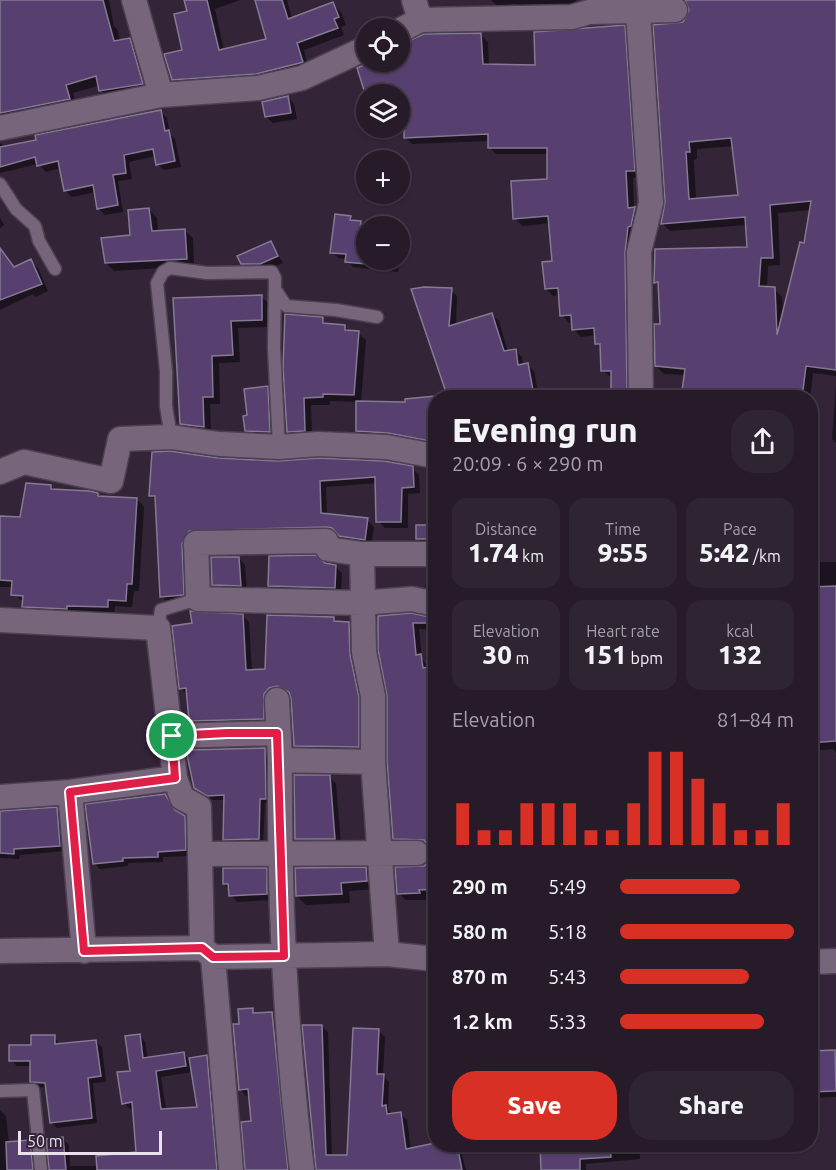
<!DOCTYPE html>
<html lang="en">
<head>
<meta charset="utf-8">
<style>
	body { margin:0; font-family:Ubuntu,sans-serif; background:#2f2432; color:#f1f3f6; height:100vh; display:flex; flex-direction:column; font-size:22px; white-space:nowrap }
	* { box-sizing:border-box; margin:0 }
	p { font-size:20px; color:#a4a1a8 }
	.icon { flex:none; width:33px; height:33px; fill:none; stroke:currentColor; stroke-width:2; stroke-linecap:round; stroke-linejoin:round }
	.map { position:relative; flex:1; overflow:hidden }
	.sheet { position:absolute; left:428px; top:390px; width:390px; height:762px; display:flex; flex-direction:column; background:#271b2a; border-radius:24px; box-shadow:0 2px 4px #0004,0 0 0 2px #433947 }
	.sheet>* { flex:none }
	.controls { position:absolute; left:356px; top:18px; display:grid; gap:12px }
	.controls a { display:grid; place-items:center; width:54px; height:54px; border-radius:50%; background:#271b2a; box-shadow:0 2px 4px #0004,0 0 0 2px #433947; font-size:30px }
	.scale { position:absolute; left:18px; bottom:15px; width:144px; box-sizing:border-box; padding-left:6px; border:3px solid #ebe1ed; border-top:0; font-size:16px; line-height:21px; white-space:nowrap; color:#ebe1ed; -webkit-text-stroke:4px #342438; paint-order:stroke }
	.pin { position:absolute; display:grid; place-items:center; width:51px; height:51px; color:#fff; margin:-26px; border:3px solid #fff; border-radius:50%; box-shadow:0 2px 6px #0007 }
	.round { display:grid; place-items:center; flex:none; width:63px; height:63px; border-radius:24px; background:#2f2432 }
	.summary { display:flex; align-items:center; justify-content:space-between; height:102px; padding:0 24px }
	h1 { font-size:33px; font-weight:800; line-height:45px }
	.figures { display:grid; grid-template-columns:repeat(3,1fr); gap:9px; height:102px; padding:6px 24px }
	.figures div { display:grid; align-content:center; border-radius:15px; background:#2f2432; text-align:center }
	.figures b { font-size:26px; font-weight:800 }
	.figures small { font-size:16px; font-weight:400 }
	.figures p { font-size:16px }
	.chart { height:168px; padding:12px 24px }
	.chart p { display:flex; justify-content:space-between }
	.chart svg { width:100%; height:108px; margin-top:6px; stroke:#d93025; stroke-width:6 }
	.button { display:flex; gap:12px; margin-top:auto; padding:12px 24px }
	.button a { flex:1; height:69px; border-radius:24px; background:#d93025; color:#fff; font-size:24px; font-weight:800; line-height:69px; text-align:center }
	.button a+a { background:#2f2432; color:#f1f3f6 }
	ul { padding:0 24px; list-style:none; font-size:20px }
	li { display:grid; grid-template-columns:96px 72px 1fr; align-items:center; height:45px }
	li i { height:15px; border-radius:8px; background:#d93025 }
	.map>svg:first-child { display:block }
	.shadow { fill:#0007; fill-rule:evenodd }
	.building { fill:#57406f; stroke:#857993; stroke-width:1.5; fill-rule:evenodd }
	.lines { fill:none; stroke-linecap:round; stroke-linejoin:round }
	.lane-casing { stroke:#4d4050; stroke-width:15 }
	.street-casing { stroke:#4d4050; stroke-width:27 }
	.lane { stroke:#77657c; stroke-width:12 }
	.street { stroke:#77657c; stroke-width:24 }
	.route-casing { stroke:#fff; stroke-width:12 }
	.route { stroke:#e11d48; stroke-width:8 }
</style>
</head>
<body>
<div class="map">
<svg width="836" height="1170" viewBox="0 0 836 1170">
	<rect width="100%" height="100%" fill="#342438"/>
	<!-- shadow -->
	<path class="shadow" d="M0 0H109L114 26 118 30 120 41 129 39 137 47 150 92 108 99 98 86 73 93 77 107 0 123Z
		M186 0H240L215 9 224 50 268 40 256 0H287L292 19 333 4 341 12 346 25 341 27 344 35 304 50 309 70 181 87 173 79 184 51 189 12Z
		M491 0H576L577 10 519 8 516 4 497 6Z
		M621 0H836V376L813 373 810 401V398H683L686 375 664 374 656 366 661 326 660 287 655 282 748 248 747 225 670 231 662 223 667 202 684 23 691 10 684 3ZM734 146 740 196 696 200 694 160 697 159V149ZM811 210 805 245 783 314 782 297 774 289 767 288 768 266 780 265 778 213Z
		M624 27 631 34 641 177 633 178 634 209 642 216 633 395 620 396 613 388 612 378 602 370V349L596 344V335L581 337 574 330 573 322 569 323 562 315 560 295 553 296 546 289 553 263 550 223 522 226 515 218 549 180V154H496L489 147V141L412 144 405 137V118H399V94H390V91L371 94 365 89 359 69 373 62H399V47L481 35 488 42 489 66H536Z
		M288 97 294 104 297 119 273 123 266 117Z
		M160 111 167 118 170 134 175 139 181 167 164 170 157 164 156 156 129 162 132 179 118 181 123 212 105 215 98 208 96 192 72 197 65 190 61 168 46 172 38 164 0 173V143L6 148Z
		M149 209 157 218 158 232 184 230 193 238 194 266 114 271 106 263 131 236Z
		M0 218 4 225 0 228Z
		M350 218 366 228V260H399V238L402 241 398 272 353 267 347 259 338 258 332 252Z
		M271 243 283 263 267 270H249L242 263Z
		M0 247 15 268 31 261 38 268 48 291 36 297 33 294 0 310Z
		M413 290H451L457 296 456 326 492 315 499 321 508 352 515 350 522 357 523 365H528L534 371 539 396 440 398 449 397Z
		M261 296 269 304V327L238 328 240 362 219 363 220 404H210L211 434 190 431 182 423 175 299Z
		M322 319 329 326 345 327 350 332 358 333 366 340 361 403H407L435 398V446L364 437 357 431 358 402 330 401V405H311L312 438 296 439 288 431Z
		M836 385V443L832 439Z
		M267 388 274 394 276 438 253 437 246 430 248 417Z
		M278 463 412 468 419 475 420 493 408 494V528H385L378 521 377 483 326 487 327 515 367 520 374 527 371 546 348 543 340 534 334 533 196 537 190 601 168 603 162 596 157 501 151 495Z
		M51 486 55 490 98 494 101 497 137 499 144 507 139 591H134L132 607 115 606 114 614 31 613 24 606V602L13 594V587H0V518H21Z
		M435 526V545H424L418 539Z
		M810 550 818 558 819 562H836V753L834 749 810 751Z
		M239 558 245 565 247 592 220 591 213 584Z
		M325 564 335 566 342 573 341 594 276 592 270 586Z
		M411 615 435 618V630L419 629 422 658 428 669 435 667V896L426 897V900H406L398 893 431 860 433 852 430 847 402 846 394 838Z
		M242 616 249 622 252 671H267L333 618 338 623H348L355 630 365 705V753L301 752 295 745 291 695 284 691 270 725 197 727 190 721 188 696 181 688Z
		M265 749 269 754 270 803H265L263 844H230L225 839 226 800H213L195 787Z
		M329 777 336 783 341 845H303L296 839Z
		M165 795 178 814 190 823 191 856 163 857V862L128 863V866L100 869 94 863Z
		M56 809 62 814 65 851 20 855 19 859 0 858V812Z
		M266 869 272 876 273 900 237 902 224 884Z
		M366 869 375 878 376 889 349 891 350 903 306 905 297 896Z
		M252 1010 257 1014H271L277 1020 293 1170H246L252 1123 250 1095 246 1096 240 1089 241 1025Z
		M322 1026 328 1032 332 1157H349L378 1030 385 1037 383 1075 389 1082 388 1109 392 1115 401 1114 407 1120 411 1149 435 1144H459L466 1170H317Z
		M139 1035 145 1042 148 1059 184 1054 189 1059 206 1056 213 1062 222 1170H50L62 1139 69 1145 70 1166H98L138 1153 134 1109H130L124 1103ZM193 1072 198 1108 166 1110 161 1077Z
		M54 1036 60 1045 96 1041 102 1047 106 1082 93 1083 97 1123 57 1128 51 1122 47 1088 37 1087 31 1081V1066H17L11 1060Z
		M810 1052 836 1053V1097L814 1098 810 1093Z
		M0 1110 6 1116 9 1143 29 1142 35 1148 38 1170H0Z
		M542 1144H639L640 1159 586 1164V1170H542Z"/>
	<!-- building -->
	<path class="building" d="M0 0H103L114 41 130 38 143 84 99 91 96 76 66 85 70 99 0 113Z
		M184 0H207L219 50 266 39 255 0H282L288 19 333 2 339 17 334 19 338 28 297 43 303 62 300 63 256 74 172 80 164 54 182 50 174 14 187 11Z
		M685 0H836V370L806 366 802 398H681L685 369 655 366 654 324H660L658 282 654 283 655 249 747 247 745 217 661 224 665 202 653 25 683 22 689 10ZM731 138 738 195 689 199 686 152H690L689 142ZM811 201 804 243 800 242 777 335 775 287 759 286 761 258H773L770 205Z
		M625 25 635 171H626L628 208 635 207 631 226 628 227 625 252 627 389H611V371H601L600 344H595L594 328 572 330 571 315 560 316 558 288 545 289 542 262 552 261 548 216 513 219 511 181 547 179V148H488V134L404 138V111H399V94H389L388 83 364 90 357 68 371 62H399V45L424 34 481 33 483 64 535 65 534 32Z
		M288 96 291 113 265 117 262 102Z
		M161 110 165 131 169 130 175 161 156 165 153 149 124 155 126 173 113 175 118 205 97 209 93 185 64 191 58 161 37 166 35 157 0 167V147L36 140 35 135Z
		M149 208 152 231 185 229 187 259 105 263 101 238 130 235 128 210Z
		M335 214 351 216 350 220 361 221 358 243 366 244V264L345 262 346 254 330 253Z
		M271 241 278 256 260 264H241L237 256Z
		M0 248 14 267 31 259 42 284 0 300Z
		M424 287 452 288 449 326 492 313 504 351 516 349 518 365 528 363 533 390H528L530 398H448L411 289Z
		M262 295V320L231 321 233 355 212 356 213 397H203L204 427 180 424 173 298Z
		M285 314 323 317V323L345 325V330L359 331 354 395 323 394V397L304 398 305 431 287 432 283 368Z
		M268 386 270 432 245 431 243 416 247 415 244 389Z
		M435 396V442L388 433 356 431V401L405 402V399Z
		M170 451 218 458 278 461 318 458 384 461 413 466 414 487 402 488 401 522H376L375 477 320 481 321 513 368 518 365 540 339 536 332 528 326 527 189 531 182 544 184 595 160 597 155 496H149L152 452Z
		M26 483 51 485V489L90 491 98 493V496L137 498 132 584H127L126 601 108 600V607L67 606V609L22 607 23 596 11 595 12 581 0 580V516L20 517Z
		M416 525H435V539H416Z
		M316 555 325 563 336 565 335 588 268 586 269 556Z
		M211 557H239L241 586 212 585Z
		M836 586V741L810 743V587Z
		M190 611 243 614 246 670 265 669 267 615 334 617V621L349 622 350 655 359 697V747L294 746 291 699 289 692 277 686 269 688 264 694V719L189 721 186 688 179 689 172 626 192 623Z
		M411 613 435 618V623H413L416 655 421 654 423 668 435 666V770L430 771 435 812V889L419 890 420 893 397 894 395 867 424 866 430 860 431 852 424 840 393 839 387 761V696L378 650V616Z
		M265 748 266 799H260L259 839 223 840 224 795 207 796 194 788 186 750Z
		M294 775H330L335 839H295Z
		M165 794 175 810 185 816 186 850 158 852V857L123 858V861L93 864 85 804Z
		M57 807 60 846 14 849V854L0 853V811Z
		M366 867 367 881 341 883 342 894 296 896 295 868Z
		M223 868H267V894L229 896 228 884H223Z
		M253 1008V1013L272 1012 288 1170H245L241 1122 251 1121 248 1089 239 1090 233 1024H239L238 1009Z
		M302 1025H322L326 1155H347L353 1028 379 1029 377 1074H384L382 1106 386 1105 387 1114 401 1112 406 1149 435 1143 457 1144 462 1170H316Z
		M140 1034 143 1058 184 1052 186 1066 156 1071 161 1109 197 1107 189 1058 207 1055 217 1170H97L96 1156 136 1152 132 1102 122 1104 117 1072 130 1071 125 1036Z
		M31 1035H55V1044L96 1040 101 1076 88 1078 92 1118 50 1123 45 1083 30 1082V1061H9V1045H31Z
		M835 1050 836 1091 810 1092V1051Z
		M63 1137 66 1170H49L46 1139Z
		M30 1140 33 1170H7L6 1142Z
		M540 1144H610L611 1157 580 1159V1170H541Z"/>
	<g class="lines">
		<defs>
			<path id="lane" d="M0 184 16 209 35 226 39 241 55 269
				M277 292 286 306 336 310 377 317
				M171 437 166 406V371L157 283 163 272 170 268 207 273 272 272 275 278 274 348 279 447
				M158 628 161 610 198 599
				M0 1091 33 1090 41 1170"/>
			<path id="street" d="M134 0 161 95
				M638 12 651 203 639 252 641 398
				M420 20 572 17 589 12 675 10
				M399 31 420 20 414 0
				M0 128 161 95 258 88 302 78 366 48
				M0 472 24 462 111 481 120 439 171 437 219 444 279 447 318 444 386 447 435 456
				M362 554 364 652 373 696V762L387 954
				M435 554H362L328 549 326 541 196 543 198 599 361 603 412 599 435 604
				M0 620 158 628 175 778 182 798 199 807 202 948
				M277 700 280 760 373 762
				M172 736 277 733
				M280 760C279 897 285 1034 302 1170
				M70 792 84 951
				M0 797 70 792 175 778
				M200 854 417 853
				M0 951 202 948 213 957 387 954 435 959
				M213 957 231 1170
				M810 962 836 961"/>
		</defs>
		<!-- lane casing -->
		<use href="#lane" class="lane-casing"/>
		<!-- street casing -->
		<use href="#street" class="street-casing"/>
		<!-- lane -->
		<use href="#lane" class="lane"/>
		<!-- street -->
		<use href="#street" class="street"/>
	</g>
	<g class="lines">
		<defs>
			<path id="route" d="M227 733H277L284 956 213 957 202 948 84 951 70 792 175 778 172 736Z"/>
		</defs>
		<!-- route casing -->
		<use href="#route" class="route-casing"/>
		<!-- route -->
		<use href="#route" class="route"/>
	</g>
</svg>
<div class="controls">
<a><svg class="icon" aria-label="locate" viewBox="0 0 24 24"><circle cx="12" cy="12" r="6"/><path d="M12 2v4M12 18v4M2 12h4M18 12h4"/></svg></a>
<a><svg class="icon" aria-label="layers" viewBox="0 0 24 24"><path d="M12 4l9 5-9 5-9-5zM3 14l9 5 9-5"/></svg></a>
<a>+</a>
<a>−</a>
</div>
<div class="scale">50 m</div>
<div class="pin" style="left:172px;top:736px;background:#1e9e55"><svg class="icon" aria-label="arrive" viewBox="0 0 24 24"><path d="M6 21V4h12l-3 4 3 4H6"/></svg></div>
<section class="sheet">
<div class="summary"><div><h1>Evening run</h1><p>20:09 · 6 × 290 m</p></div><a class="round"><svg class="icon" aria-label="share" viewBox="0 0 24 24"><path d="M12 15V3M7 8l5-5 5 5M5 13v7h14v-7"/></svg></a></div>
<div class="figures">
<div><p>Distance</p><b>1.74<small> km</small></b></div>
<div><p>Time</p><b>9:55</b></div>
<div><p>Pace</p><b>5:42<small> /km</small></b></div>
</div>
<div class="figures">
<div><p>Elevation</p><b>30<small> m</small></b></div>
<div><p>Heart rate</p><b>151<small> bpm</small></b></div>
<div><p>kcal</p><b>132</b></div>
</div>
<div class="chart"><p><span>Elevation</span>81–84 m</p>
<svg viewBox="0 0 160 44" preserveAspectRatio="none"><path d="M5 44V27M15 44V38M25 44V38M35 44V27M45 44V27M55 44V27M65 44V38M75 44V38M85 44V27M95 44V6M105 44V6M115 44V17M125 44V27M135 44V38M145 44V38M155 44V27"/></svg>
</div>
<ul>
<li><b>290 m</b>5:49<i style="width:69%"></i></li>
<li><b>580 m</b>5:18<i style="width:100%"></i></li>
<li><b>870 m</b>5:43<i style="width:74%"></i></li>
<li><b>1.2 km</b>5:33<i style="width:83%"></i></li>
</ul>
<div class="button"><a>Save</a><a>Share</a></div>
</section>
</div>
</body>
</html>
